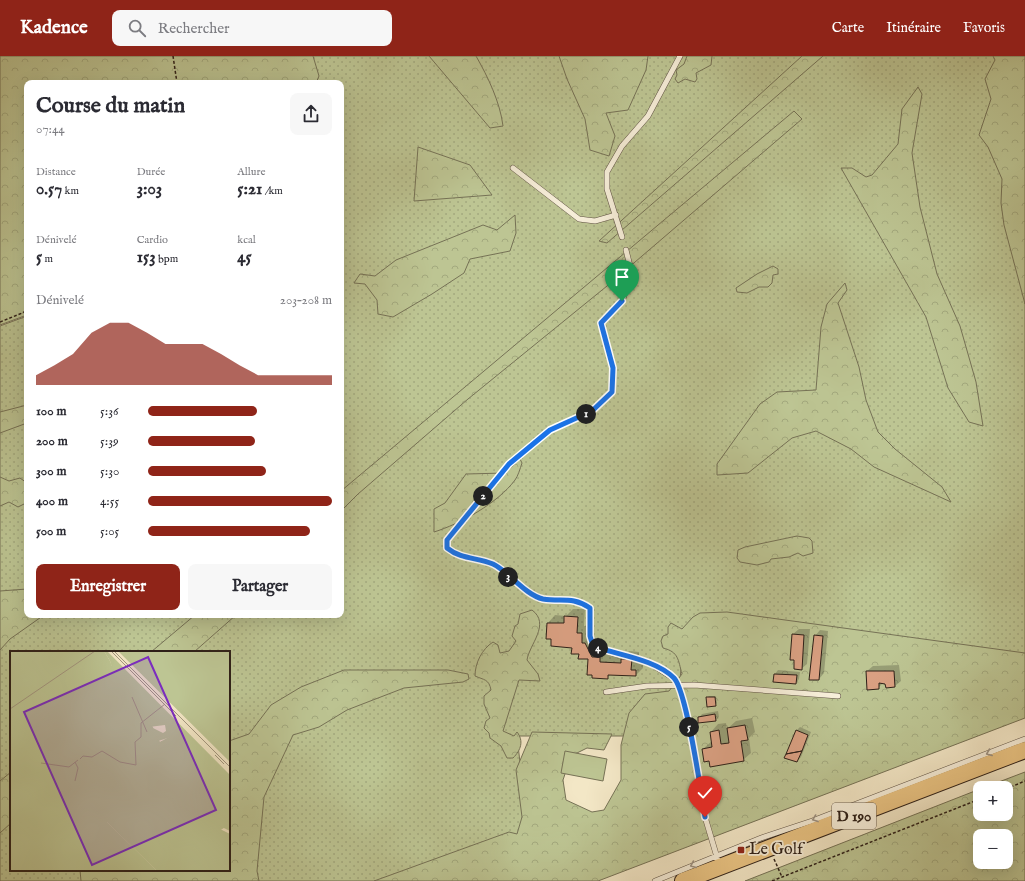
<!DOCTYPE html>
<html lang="fr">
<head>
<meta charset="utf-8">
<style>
	body { margin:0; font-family:"IM FELL English",serif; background:#f7f7f7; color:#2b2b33; height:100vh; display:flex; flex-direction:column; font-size:15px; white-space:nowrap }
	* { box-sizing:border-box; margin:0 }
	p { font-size:13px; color:#7c7c81 }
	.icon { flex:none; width:22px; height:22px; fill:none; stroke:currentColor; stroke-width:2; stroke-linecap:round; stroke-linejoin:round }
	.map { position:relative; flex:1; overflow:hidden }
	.drawer { position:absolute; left:24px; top:24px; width:320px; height:538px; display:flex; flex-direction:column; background:#fff; border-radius:8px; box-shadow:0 4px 16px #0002 }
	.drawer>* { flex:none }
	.buttons { position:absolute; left:973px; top:725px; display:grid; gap:8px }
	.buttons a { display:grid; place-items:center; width:40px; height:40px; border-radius:8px; background:#fff; box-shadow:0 4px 16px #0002; font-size:20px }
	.pin { position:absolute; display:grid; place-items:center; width:34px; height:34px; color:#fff; margin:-41px -17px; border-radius:50% 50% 50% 0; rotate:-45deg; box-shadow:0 0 4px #0007 }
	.pin .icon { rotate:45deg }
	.km { position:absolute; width:20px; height:20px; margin:-10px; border-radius:50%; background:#222; color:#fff; font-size:11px; line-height:20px; text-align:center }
	.round { display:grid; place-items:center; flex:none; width:42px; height:42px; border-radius:8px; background:#f7f7f7 }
	.headline { display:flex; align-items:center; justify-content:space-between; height:68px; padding:0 12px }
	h1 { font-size:22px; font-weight:700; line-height:30px }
	.figures { display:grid; grid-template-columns:repeat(3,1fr); gap:6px; height:68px; padding:4px 12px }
	.figures div { display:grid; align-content:center }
	.figures b { font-size:17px; font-weight:700 }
	.figures small { font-size:11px; font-weight:400 }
	.figures p { font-size:11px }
	.chart { height:112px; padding:8px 12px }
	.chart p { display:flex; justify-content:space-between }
	.chart svg { width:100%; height:72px; margin-top:4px; fill:#8f2418; opacity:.7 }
	.primary-button { display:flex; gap:8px; margin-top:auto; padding:8px 12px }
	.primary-button a { flex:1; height:46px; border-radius:8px; background:#8f2418; color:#fff; font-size:16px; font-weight:700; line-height:46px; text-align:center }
	.primary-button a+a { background:#f7f7f7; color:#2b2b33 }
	ul { padding:0 12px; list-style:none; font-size:13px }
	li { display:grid; grid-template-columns:64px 48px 1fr; align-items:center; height:30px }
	li i { height:10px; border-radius:5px; background:#8f2418 }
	header { display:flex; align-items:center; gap:24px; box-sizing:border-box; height:56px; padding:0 20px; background:#8f2418; color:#fff }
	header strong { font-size:19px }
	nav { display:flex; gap:22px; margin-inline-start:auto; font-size:14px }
	.search { width:280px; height:36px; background:#f7f7f7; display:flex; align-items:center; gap:10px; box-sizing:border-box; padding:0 14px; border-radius:8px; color:#7c7c81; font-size:15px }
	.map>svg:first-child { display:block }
	.grass { fill:url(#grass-dots); stroke:#767256 }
	.forest { fill:url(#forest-crowns); stroke:#767256; fill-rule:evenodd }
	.pitch { fill:#bdc593; stroke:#767256 }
	.shadow { fill:#0003 }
	.building { fill:#daa082; stroke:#2e2018 }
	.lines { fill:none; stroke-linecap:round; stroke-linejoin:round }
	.lane-casing { stroke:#5f5244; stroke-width:6 }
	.primary-casing { stroke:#2e2018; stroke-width:18 }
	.path { stroke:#2e2018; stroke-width:1.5; stroke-dasharray:3 2; stroke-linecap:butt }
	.lane { stroke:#f7efda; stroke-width:5 }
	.primary { stroke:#eac483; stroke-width:16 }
	.oneway { stroke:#9d9283 }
	.route-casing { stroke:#fff; stroke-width:8 }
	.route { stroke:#1a73e8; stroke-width:5 }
	.poi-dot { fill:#8f2418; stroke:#f7efda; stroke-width:1.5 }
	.labels { text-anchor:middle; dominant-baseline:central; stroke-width:3.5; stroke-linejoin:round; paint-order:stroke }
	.shield { fill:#f7efda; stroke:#6a5e52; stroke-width:1 }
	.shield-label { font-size:15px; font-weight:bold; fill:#2e2018 }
	.poi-label { font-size:16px; fill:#2e2018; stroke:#f7efda; text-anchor:start }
	.inset-road { fill:none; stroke:#a49780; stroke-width:1 }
	.view { fill:#7b2cbf; fill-opacity:0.15; stroke:#7b2cbf; stroke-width:2 }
	.inset-edge { fill:none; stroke:#2e2018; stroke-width:2 }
</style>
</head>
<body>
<header>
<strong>Kadence</strong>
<div class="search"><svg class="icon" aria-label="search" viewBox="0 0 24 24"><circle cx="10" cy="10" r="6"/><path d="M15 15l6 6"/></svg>Rechercher</div>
<nav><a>Carte</a><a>Itinéraire</a><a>Favoris</a></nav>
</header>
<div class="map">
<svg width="1025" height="825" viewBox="0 0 1025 825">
	<defs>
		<pattern id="grass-dots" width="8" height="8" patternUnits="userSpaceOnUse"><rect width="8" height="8" fill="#bdc593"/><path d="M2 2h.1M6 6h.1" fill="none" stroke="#a3a97e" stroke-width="1.8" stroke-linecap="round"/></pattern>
		<pattern id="forest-crowns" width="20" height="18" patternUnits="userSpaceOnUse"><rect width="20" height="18" fill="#bdc593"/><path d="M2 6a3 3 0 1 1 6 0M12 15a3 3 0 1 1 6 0" fill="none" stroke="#a3a97e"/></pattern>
	</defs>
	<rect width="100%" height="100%" fill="#f3e7c6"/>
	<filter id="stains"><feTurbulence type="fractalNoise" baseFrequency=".005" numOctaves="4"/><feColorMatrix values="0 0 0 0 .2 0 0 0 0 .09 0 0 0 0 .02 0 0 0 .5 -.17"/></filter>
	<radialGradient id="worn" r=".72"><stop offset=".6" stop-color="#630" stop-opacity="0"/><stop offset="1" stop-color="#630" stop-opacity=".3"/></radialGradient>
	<!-- grass -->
	<path class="grass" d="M176 0H1025V599L683 584 676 680H517L528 777 405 825H246L229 799V596H11V814H195L170 825H0V270L27 260V559H341V27H180Z"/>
	<!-- forest -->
	<path class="forest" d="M0 0H313L319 20 316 27H27V259L0 269Z
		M429 0H476C488 21 500 46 503 70L490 72Z
		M559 0H648L646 14 628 54 606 57 615 80 609 100 590 94 585 63 567 23Z
		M687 0H712L711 9 696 17 697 23 695 26 685 23 678 27 675 23 677 19 676 14 684 8Z
		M802 0H823L607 187 599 185Z
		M993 0H1025V248L1004 169 1001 147 1002 123 988 91 979 79 991 43 985 23 995 4Z
		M918 31 922 38 912 97 920 151 937 218 960 270 976 326 983 370 969 366 948 332 926 261 841 112H852L866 121 872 119 898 88 902 53Z
		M794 55 802 63 607 230 468 343 358 438 341 455V435Z
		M418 91 470 109 492 139 414 145Z
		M515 159 516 177 510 195 470 203 464 217 432 238 393 261 378 258 377 244 365 228 354 227 360 218 375 220 396 204 483 169 497 174Z
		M773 210 778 213V218L773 219 772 227 768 231H759L747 237 737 236 736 232 757 218Z
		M845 227 847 234 838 247 859 311 866 344 878 376 895 393 942 431 951 446 874 411 851 393 816 375 792 382 748 417 717 419V408L760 348 777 336 816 334 821 271 827 248Z
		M27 349V367L0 377V356Z
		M520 403 522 407C520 413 518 420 515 424 498 447 460 468 434 476V453L445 447 466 418 505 417Z
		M0 421 9 425 20 422 27 427 26 447 18 451 9 446 0 450Z
		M797 480 809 482 812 485 813 497 803 500 798 497 789 501 771 503 769 506 757 509 740 506 737 502 738 494 745 491Z
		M27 533V559H44L10 583 0 594V535Z
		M532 554C551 568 529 589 527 604L538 618 540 625 519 624 503 675 514 680 517 676C524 685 521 694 513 702H507L501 690 490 682 489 677 484 672 486 665 490 662 484 648V640L491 634C489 623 484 624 475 620 475 607 482 593 493 586L498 589 500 597 509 595 516 585 512 580 515 570 518 568 520 558Z
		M727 556 1025 597V662L598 825H374L509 776 517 778 522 761 516 714 532 676 612 678 604 694 587 692 571 700 563 724 566 744 592 756 604 754 621 724V689L629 657 645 638 669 635 682 618C678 604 679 596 663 592L661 585 663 580 668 578V571L671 567 682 573 693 561 700 557Z
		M195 559H236L194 596H151Z
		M344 614H448L468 618 469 623 463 626 404 632 347 654 319 671 293 679 264 741 257 815 259 825H81L80 814H229V685L249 678 271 649 301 631Z
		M11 716V767L0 777V725Z
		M1025 716V825H745L980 733V758H1006V732H983ZM980 780H1006V806H980Z"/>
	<!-- pitch -->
	<path class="pitch" d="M565 695 607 703 603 725 561 717Z"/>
	<!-- shadow -->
	<path class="shadow" d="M573 553H585L584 570H589L599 593 608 594 607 598 626 599 629 595 639 596V606L643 607V612L636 619 611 618 607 622 589 603 573 591 552 582 548 567 555 559 566 560Z
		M799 573H810L807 608 801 613 793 578Z
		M820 574 828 575 824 617 819 623 815 580Z
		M899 609 901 625 895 630 887 631 886 627H883L878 632 867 615 873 610Z
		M778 614 800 616 799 623 796 627 774 625 775 618Z
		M709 640H716L717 647 715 649 707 642Z
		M718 655 719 661 716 664 699 662 702 658Z
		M752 662 755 676 749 682 751 697 743 704H709L703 693 712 685 711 676 718 668 726 667 727 673 736 665Z
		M800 671 811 676 801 701 797 705 796 675Z"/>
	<!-- building -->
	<path class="building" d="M564 560 578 561 577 577H582V587H585L592 601H600V606L621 607V603H632L631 614H636V620L608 619V623L592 622V619H587L588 603H578L579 598H571L572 592 551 590V583H546L547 567H564Z
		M792 578 804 579 802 614 794 613V604H790Z
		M814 579 823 580 819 624H809Z
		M866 615H894L895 631 886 632 885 628 879 627V633L867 634Z
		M774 618 797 619 796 628 773 626Z
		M706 641H715L716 650 707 651Z
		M715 658 716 665 698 667V661Z
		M745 669 748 684 741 685 744 705 710 711 709 705 704 706 702 693 712 691 710 676 719 674 721 688 729 687 727 672Z
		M796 674 808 679 802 695 786 698Z
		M802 695 797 706 784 702 786 698Z"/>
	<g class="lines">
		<defs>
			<path id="lane" d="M513 112 579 163 595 165 616 159
				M622 181 607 133V116L622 90 648 60 680 0
				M626 194 632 218 622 245 601 267 613 312 612 336 593 355 550 374 509 408 447 484V492C462 504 477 501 493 508 508 515 525 540 543 543 563 547 571 539 590 552L591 580 593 590 612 597 648 606 673 622 680 631 692 686 705 761 719 808
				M606 636 647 630 694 629 838 640
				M655 825 761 782 812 765 1025 683"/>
			<path id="primary" d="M683 825C797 781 911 738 1025 694"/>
		</defs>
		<!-- lane casing -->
		<use href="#lane" class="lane-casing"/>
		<!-- primary casing -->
		<use href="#primary" class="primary-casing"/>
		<!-- path -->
		<path class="path" d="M173 0 177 27
			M0 266 27 255
			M1006 733 1025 725
			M774 803 782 821
			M772 825 980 743"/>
		<!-- lane -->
		<use href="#lane" class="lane"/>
		<!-- primary -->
		<use href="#primary" class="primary"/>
	</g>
	<!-- one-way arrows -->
	<defs><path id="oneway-chevron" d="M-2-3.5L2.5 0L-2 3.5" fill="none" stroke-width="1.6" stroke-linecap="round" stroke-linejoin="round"/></defs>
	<g class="oneway">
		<use href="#oneway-chevron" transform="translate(989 697) rotate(159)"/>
		<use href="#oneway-chevron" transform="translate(815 763) rotate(160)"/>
		<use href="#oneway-chevron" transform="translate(693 809) rotate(157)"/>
	</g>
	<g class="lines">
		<defs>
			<path id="route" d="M622 245 601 267 613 312 612 336 592 355 550 374 509 408 447 484V492C462 504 477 501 493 508 508 515 525 539 543 543 562 546 572 540 590 552V580L593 590C617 599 655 603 674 622 687 636 701 737 705 761"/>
		</defs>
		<!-- route casing -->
		<use href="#route" class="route-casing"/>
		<!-- route -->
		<use href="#route" class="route"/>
	</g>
	<!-- markers -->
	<rect class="poi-dot" x="737" y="790" width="8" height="8" rx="2"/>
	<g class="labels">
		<!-- shield labels -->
		<rect class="shield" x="832" y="747" width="44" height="26" rx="3"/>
		<g class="shield-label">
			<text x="854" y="760">D 190</text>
		</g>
		<!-- poi labels -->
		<g class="poi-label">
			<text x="749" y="794">Le Golf</text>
		</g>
	</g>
	<!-- overview -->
	<g transform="translate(10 595)">
		<rect width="220" height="220" fill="#f3e7c6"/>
		<path d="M86 0H94L100 10 124 73 139 68 150 91 164 83 196 116 220 157V173L147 220 97 171 34 211 0 179V61Z" fill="#bdc593"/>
		<path d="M0 0H87L54 42 29 62 17 65 16 72 0 65ZM94 0H97L220 124V161L201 147 193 149 176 141 175 137 151 122 144 102 165 125H176L193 116 164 85 148 90 143 77 153 82 156 80 155 74 139 76 130 71 126 76 119 72 100 10ZM108 0H220V111ZM72 42 69 50 43 81 42 76 26 75 44 66ZM86 42 84 67 97 79 84 77 78 70 64 74 60 73 80 58ZM0 76 70 111V112L0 83ZM38 90 124 131 217 171 220 170V180ZM151 90 154 91 151 97 144 98 143 102 130 98 140 92 141 95 150 94ZM0 96 14 98 25 106 19 109 10 100H0ZM57 116V120L42 133 19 145 0 148V131L41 117H49L51 120ZM78 125 81 130 95 138 93 146 72 126ZM59 134 61 136 35 196 27 182 2 166 0 159 31 157 44 150ZM97 149 114 163 139 191 136 190ZM64 165 92 166 146 219 208 177 220 183V220H0V176L35 204 44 202 51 193 52 185ZM163 170 174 175 175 179 163 182 160 173ZM146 180 153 187 161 183 163 185 153 192 155 198 161 194 158 199 151 197Z" fill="#bdc593"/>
		<path class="inset-road" d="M101 0 166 65M104 0 220 116M122 46 137 81M0 58 85 0M205 104 214 113M70 108 73 105 82 106 92 100 110 111 126 114 125 91 131 86V72L155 53M31 112 59 116 68 109M65 130 68 117 65 111"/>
		<path class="view" d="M138 6 206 159 82 214 14 61Z"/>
		<rect width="220" height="220" class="inset-edge"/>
	</g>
	<rect width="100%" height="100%" filter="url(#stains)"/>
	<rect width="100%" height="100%" fill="url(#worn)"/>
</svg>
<div class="buttons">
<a>+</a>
<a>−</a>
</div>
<div class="pin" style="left:622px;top:245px;background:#1e9e55"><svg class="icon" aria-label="arrive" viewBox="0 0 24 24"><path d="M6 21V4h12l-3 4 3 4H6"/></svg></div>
<div class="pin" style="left:705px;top:761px;background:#d93025"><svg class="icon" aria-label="check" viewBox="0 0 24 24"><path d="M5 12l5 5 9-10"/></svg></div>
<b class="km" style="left:586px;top:358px">1</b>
<b class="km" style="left:483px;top:440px">2</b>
<b class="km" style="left:508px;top:521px">3</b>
<b class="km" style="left:598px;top:592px">4</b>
<b class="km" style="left:689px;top:671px">5</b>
<section class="drawer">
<div class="headline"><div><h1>Course du matin</h1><p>07:44</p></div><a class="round"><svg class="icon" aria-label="share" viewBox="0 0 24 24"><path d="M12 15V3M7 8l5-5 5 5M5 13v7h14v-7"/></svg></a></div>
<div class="figures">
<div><p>Distance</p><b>0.57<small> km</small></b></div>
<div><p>Durée</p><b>3:03</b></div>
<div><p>Allure</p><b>5:21<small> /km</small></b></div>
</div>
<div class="figures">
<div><p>Dénivelé</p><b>5<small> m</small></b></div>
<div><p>Cardio</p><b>153<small> bpm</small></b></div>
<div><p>kcal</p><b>45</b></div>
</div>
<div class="chart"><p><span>Dénivelé</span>203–208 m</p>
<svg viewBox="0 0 160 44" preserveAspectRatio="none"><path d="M0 44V38L10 32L20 25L30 12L40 6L50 6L60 12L70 19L80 19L90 19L100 25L110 32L120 38L130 38L140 38L150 38L160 38V44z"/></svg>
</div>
<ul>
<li><b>100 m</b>5:36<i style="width:59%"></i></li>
<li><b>200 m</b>5:39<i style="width:58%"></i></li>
<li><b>300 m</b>5:30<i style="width:64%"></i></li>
<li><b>400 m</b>4:55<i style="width:100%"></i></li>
<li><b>500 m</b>5:05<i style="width:88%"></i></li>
</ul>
<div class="primary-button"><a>Enregistrer</a><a>Partager</a></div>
</section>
</div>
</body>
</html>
